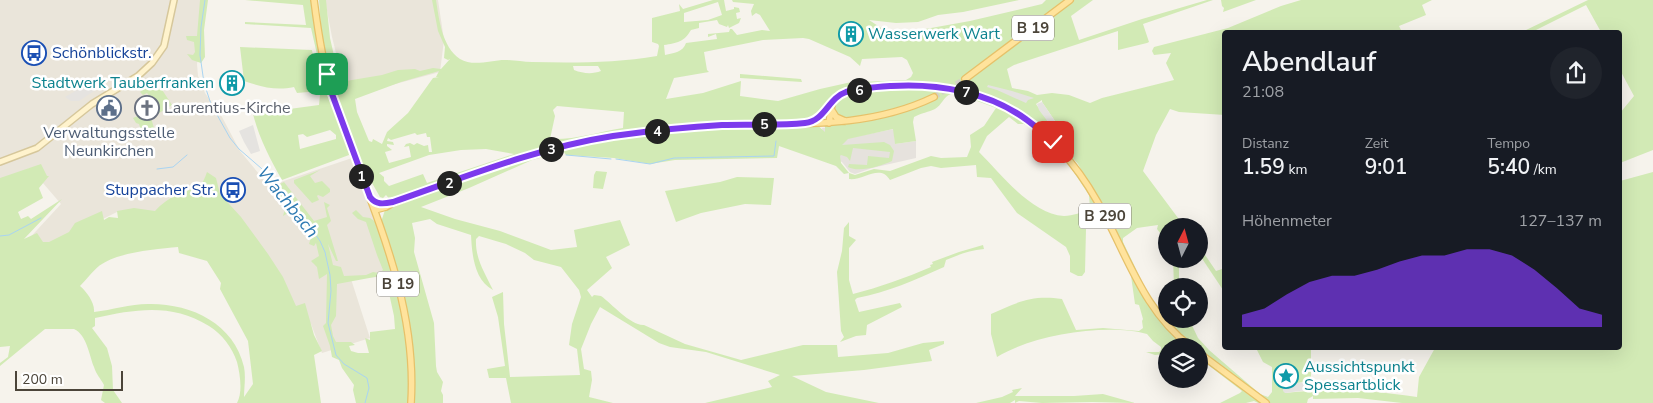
<!DOCTYPE html>
<html lang="de">
<head>
<meta charset="utf-8">
<style>
	body { margin:0; font-family:"Nunito Sans",sans-serif; background:#20242c; color:#f1f3f6; height:100vh; display:flex; flex-direction:column; font-size:19px; white-space:nowrap }
	* { box-sizing:border-box; margin:0 }
	p { font-size:16px; color:#9ea1a6 }
	.icon { flex:none; width:28px; height:28px; fill:none; stroke:currentColor; stroke-width:2; stroke-linecap:round; stroke-linejoin:round }
	.map { position:relative; flex:1; overflow:hidden }
	.details { position:absolute; left:1222px; top:30px; width:400px; height:320px; display:flex; flex-direction:column; background:#171b24; border-radius:5px; box-shadow:0 5px 20px #0002 }
	.details>* { flex:none }
	.needle { width:32px; rotate:6deg }
	.tools { position:absolute; left:1158px; top:218px; display:grid; gap:10px }
	.tools a { display:grid; place-items:center; width:50px; height:50px; border-radius:50%; background:#171b24; box-shadow:0 5px 20px #0002; font-size:25px }
	.scale { position:absolute; left:15px; bottom:12px; width:108px; box-sizing:border-box; padding-left:5px; border:2px solid #4b4439; border-top:0; font-size:14px; line-height:18px; white-space:nowrap; color:#4b4439; -webkit-text-stroke:4px #fff; paint-order:stroke }
	.pin { position:absolute; display:grid; place-items:center; width:42px; height:42px; color:#fff; margin:-21px; border-radius:10px; box-shadow:0 2px 8px #0006 }
	.km { position:absolute; width:25px; height:25px; margin:-12px; border-radius:50%; background:#222; color:#fff; font-size:14px; line-height:25px; text-align:center }
	.round { display:grid; place-items:center; flex:none; width:52px; height:52px; border-radius:26px; background:#20242c }
	.head { display:flex; align-items:center; justify-content:space-between; height:85px; padding:0 20px }
	h1 { font-size:28px; font-weight:600; line-height:38px }
	.metrics { display:grid; grid-template-columns:repeat(3,1fr); gap:8px; height:85px; padding:5px 20px }
	.metrics div { display:grid; align-content:center }
	.metrics b { font-size:21px; font-weight:600 }
	.metrics small { font-size:14px; font-weight:400 }
	.metrics p { font-size:14px }
	.chart { height:140px; padding:10px 20px }
	.chart p { display:flex; justify-content:space-between }
	.chart svg { width:100%; height:90px; margin-top:5px; fill:#7c3aed; opacity:.7 }
	.map>svg:first-child { display:block }
	.residential { fill:#eae5da }
	.industrial { fill:#e6e2dd }
	.green { fill:#d2eab5; fill-rule:evenodd }
	.parking { fill:#e5e3e0 }
	.lines { fill:none; stroke-linecap:round; stroke-linejoin:round }
	.stream { stroke:#a9d4f2; stroke-width:1 }
	.primary-tunnel { stroke:#d4d0c8; stroke-width:5.5; stroke-dasharray:5.5 3; stroke-linecap:butt }
	.secondary-casing { stroke:#d6c79b; stroke-width:8 }
	.primary-casing { stroke:#e6c16a; stroke-width:8 }
	.secondary { stroke:#fff3cd; stroke-width:5 }
	.primary { stroke:#ffe39c; stroke-width:5.5 }
	.route-casing { stroke:#fff; stroke-width:10 }
	.route { stroke:#7c3aed; stroke-width:6 }
	.labels { text-anchor:middle; dominant-baseline:central; stroke-width:5; stroke-linejoin:round; paint-order:stroke }
	.shield { fill:#fff; stroke:#817c74; stroke-width:1 }
	.shield-label { font-size:15px; font-weight:bold; fill:#4b4439 }
	.culture-label { font-size:16px; fill:#0d838f; stroke:#fff; text-anchor:start }
	.transit-label { font-size:16px; fill:#164399; stroke:#fff; text-anchor:start }
	.worship-label { font-size:16px; fill:#5b616d; stroke:#fff; text-anchor:start }
	.service-label { font-size:16px; fill:#4e5e75; stroke:#fff }
	.water-label { font-size:18px; font-style:italic; fill:#2e7ab2; stroke:#fff }
</style>
</head>
<body>
<div class="map">
<svg width="1653" height="403" viewBox="0 0 1653 403">
	<rect width="100%" height="100%" fill="#f6f3ec"/>
	<!-- residential -->
	<path class="residential" d="M0 0H207L197 64 198 76 205 93 222 117 240 151 269 186 352 158 381 233 392 276 351 279 370 338 322 353 311 324 155 211 117 212 32 254 25 243 61 204 30 168 0 181Z
		M325 0H438L444 40 440 72 347 97 332 37Z"/>
	<!-- industrial -->
	<path class="industrial" d="M848 126V138L894 129 895 144 916 141V158L872 168 855 174 850 172 842 162 826 155 822 128Z"/>
	<!-- green -->
	<path class="green" d="M200 0H208L204 30 205 57 201 63 192 60 187 54 193 55 195 52 194 42 187 40 186 36H197Z
		M245 0H314L318 32 321 29 319 0H326L330 38 340 82 382 75 398 70 415 69 420 71 433 68 441 69 450 59 448 60 444 58 445 47 438 31 432 0H436C439 19 442 47 460 59 473 67 491 60 505 60 514 60 523 62 532 62 573 63 616 63 657 56L659 46 658 44 652 42V18L680 11 679 4 683 9 713 0H724L726 11 734 9V7L739 8 740 12 736 13 737 19 741 18 739 23 729 28 728 25 727 27 719 24 717 20 699 23V28L691 30C684 42 677 43 664 45L665 55C674 53 683 52 686 43L717 39 716 34 708 37V34L729 32 730 29H732L737 35 762 30 770 31 760 15 756 13 752 16 751 11 754 4 733 2 732 0H1019L963 12 938 15 918 22 896 23 869 20 892 35 970 21 1042 4 1046 0H1093L1071 16 1079 40 1142 19 1207 0H1213L1143 24 1149 42 1147 43 1118 50V31L1014 65 1007 69 1012 88 1028 91 1037 95 1052 93 1069 95 1090 103 1102 98 1174 80 1166 63 1171 53 1154 55 1152 51 1154 47 1228 28 1281 6 1301 0H1432L1422 5 1426 15 1399 26 1402 32H1225V115L1179 112 1170 109 1156 135 1143 171 1184 226H1166V241L1157 229 1158 225 1137 228 1123 238V242L1146 290 1166 319H1189L1198 338 1209 350 1260 394 1268 397 1272 392V367L1263 362 1256 348H1311V381L1284 385 1285 393C1330 388 1372 390 1417 397L1419 377 1435 348H1620V181L1653 172V403H1402L1358 398 1313 399V403V396L1308 399 1307 403H1258L1254 401 1246 403H1220L1240 393 1242 391 1199 358V346H1181L1178 345 1177 346H1166L1165 354 1155 355 1146 352H1159L1161 350V347L1153 341 1147 334C1106 323 1032 335 997 357L991 334V314C1018 302 1031 295 1062 299L1076 330 1103 328 1139 331 1143 328 1142 321 1143 319 1139 305 1135 304 1131 276 1102 217H1099L1086 229 1085 272 1082 276H1078L1070 272V256L1066 247 1017 213 991 178 977 177 976 165 941 168 931 166 921 168 890 180C880 163 863 181 849 179V173L844 174 836 166 779 146 777 158 675 160 650 164 614 158 566 155 564 152 532 160 469 188 421 207 455 219 500 231 551 250 577 247 574 230 620 220 630 245 606 257 612 268 587 290 592 297 594 295 601 296C612 304 631 326 644 325L685 344 741 360 803 345H837L838 357 888 353 923 343 944 341V344L929 350 932 361 864 370 792 376 826 392 879 403H705L772 387 768 381 780 375 706 352 670 347 659 343 600 307 591 324 581 349 584 369 591 371 592 380 589 397 613 403H511L506 378H489L487 369 505 366 498 317 492 297 503 292 504 324 510 377 580 375 577 349 569 345 572 324 581 297 579 290 561 267 534 260 525 253 506 244 479 236 476 239C475 259 485 273 493 290 474 280 472 254 471 235L437 224 430 219 412 223 415 238 414 252 434 323 436 366 437 372 443 382 441 391 443 395V403H356L353 390 354 385 342 368 339 360 332 357 330 346 323 326 326 323 327 274 319 279 317 267 311 261 319 256 316 243 314 246 309 244 312 234 291 211 283 216 285 209 282 206 284 200 278 193 276 186 284 182 314 221 327 217 324 202 330 205 327 208 331 221 327 225 338 261H336L328 244 333 265 341 267 344 276 366 275 373 272 379 273 383 270 377 255 366 222 358 219 352 213 356 210 363 217 370 218 380 225 386 207 392 202 386 195 383 198 380 197 364 169 357 152 282 180C270 159 259 138 253 114L319 105 320 95 326 94 311 28 245 24V22L306 25 303 5ZM718 2 722 15 708 20 684 22V13ZM803 38 809 39 850 57 860 66 862 59 902 57 907 60 913 73 911 77 906 80 862 82 856 81 820 89 778 101 740 96 741 81 703 93 666 99 674 78 709 72 707 70 704 52 763 40ZM573 66H598L601 71C593 74 584 74 574 70ZM439 71 436 77H439L433 78 408 113 387 132 382 144 373 139 372 142 369 141 357 112 355 99 401 82ZM951 94 969 98 996 108 984 126 970 135 971 147 967 157 941 158 931 156 890 171 874 169 855 175 849 173 841 163 840 156 841 155 847 157 850 161 853 148 890 152 889 158 868 156 867 165 849 164 848 167C859 173 881 166 892 161L894 151 890 145 884 142 842 145 848 139 893 129 895 144 916 141 913 122 914 117C921 113 929 112 935 109 942 105 943 97 951 94ZM1042 100V102L1057 124 1058 135 1036 104ZM833 104 836 117 835 122 825 123V132L815 123ZM557 106 624 112 623 128C598 132 575 140 550 139L555 116 553 110ZM1028 116 1060 143 1078 164 1109 221 1061 150 1026 118ZM1009 117 1018 124H1024L1036 132 1065 159 1089 195 1090 209C1082 212 1073 216 1064 216 1031 214 1001 174 979 152L987 136ZM330 130 336 135V139L300 149 298 135 303 134 307 137ZM415 133 417 135 426 133 427 137H430L432 152H429L428 145 424 146 417 143 414 145 410 143 406 144 404 147 409 146 411 157 389 163 385 152 392 150 387 146V144L394 145 393 142 387 141 388 138 391 140ZM486 149 514 154 427 183 423 174 389 186 384 181V177L379 173 429 155 461 150ZM380 276 387 284 394 316 395 329 370 332V340L365 338 369 353H358L351 351 349 346 355 345 351 342H336L333 336 331 325 336 316 337 284Z
		M1221 0H1256L1223 12 1224 8 1222 6Z
		M1588 0H1653V150L1620 163V113L1634 96 1620 70V32H1601L1586 5 1532 32H1522Z
		M240 47 312 50 319 91 297 93 294 87C276 91 262 87 244 81Z
		M740 74 801 79 802 82 740 78Z
		M155 79 172 105 151 118 154 128 142 133 139 124 136 123 133 118 158 107 147 93 143 95 140 92Z
		M41 164 47 176H49L39 188 43 198 18 212 21 219 28 216 31 219 62 199 24 239 37 233 43 242H49L69 232 75 223 102 211 104 220 109 217 118 218 117 211 134 208 155 211C161 204 169 199 177 194 194 186 199 195 207 172L216 178 220 194 241 217 268 254 283 277 296 306 305 303 314 335 322 351 314 355 321 403H237C243 392 240 374 237 362 232 347 222 334 209 326 172 303 136 309 95 318V326L92 328 107 348 112 366 113 390 122 403H105L101 400 104 385C101 379 96 374 94 367 89 355 87 335 74 329H45L0 366V363L8 357 10 346 0 347V178ZM178 247 179 253 207 261 221 283 220 289 248 341 253 384 244 397C244 388 246 377 244 367 234 323 190 303 148 304 130 304 112 310 94 312 95 303 87 292 80 286 85 281 96 267 102 264 120 252 157 249 178 247Z
		M320 170 310 176 315 183 322 181 330 189V192L323 197 318 195 317 196 319 200 312 203 294 183V180Z
		M596 171 607 172 603 189 593 188 594 175Z
		M737 177 774 178 771 205 745 204 701 213 676 222 665 191 720 182Z
		M849 222V236L856 240 849 248V280L853 294C880 287 905 278 931 267L930 265 933 264 932 262 959 252 983 245 984 249C970 250 958 255 946 260L944 267C915 280 888 292 857 298L855 300 859 312 900 303 902 307 867 325 866 335 856 336 840 342 844 337 841 331 837 272 842 251 844 228Z
		M1199 246 1216 271 1222 269 1225 271V293L1199 254Z
		M1173 259H1179V286H1174Z
		M1022 388 1015 396H1074L1103 394 1135 403 1092 402 1042 403 1019 401 1015 403V400L1010 403H976L1002 397 1013 392 1012 390Z"/>
	<!-- parking -->
	<path class="parking" d="M988 85 1012 91 1034 98 1028 100 1026 103 997 90 987 87Z
		M84 86 94 91 79 101H71L65 97Z
		M1042 102 1057 124 1062 135H1058L1039 110 1037 104Z
		M253 125 260 151 251 154 244 142 239 131Z
		M1313 381 1314 389 1285 393 1283 391V385Z"/>
	<g class="lines">
		<!-- stream -->
		<path class="stream" d="M205 0 201 27 200 55 204 83 211 104 230 138 239 149 269 175 302 215 320 241 325 252 330 275 331 291 328 323 336 355 344 364 367 378 369 388 365 403
			M523 153 571 140 596 136
			M566 155 611 159
			M616 159 650 164 674 158 774 156 776 141
			M157 169 173 167 187 155
			M0 236 9 235 41 218"/>
		<!-- primary-tunnel -->
		<path class="primary-tunnel" d="M934 97 965 79"/>
		<defs>
			<path id="secondary" d="M0 162 37 148 92 104 138 76 152 63 164 46 174 0"/>
			<path id="primary" d="M314 0C318 32 323 66 333 97 366 197 418 294 411 403
				M965 79 1070 0
				M831 109 836 117 845 121
				M811 122C826 115 831 96 848 92 862 88 878 87 893 86 984 79 1053 123 1097 201 1126 251 1142 310 1190 346
				M829 123 832 104
				M374 207 393 203C442 185 492 165 543 151 587 139 632 133 677 128 763 119 854 136 934 97
				M375 210 386 207 391 204
				M1199 353 1266 403"/>
		</defs>
		<!-- secondary casing -->
		<use href="#secondary" class="secondary-casing"/>
		<!-- primary casing -->
		<use href="#primary" class="primary-casing"/>
		<!-- secondary -->
		<use href="#secondary" class="secondary"/>
		<!-- primary -->
		<use href="#primary" class="primary"/>
	</g>
	<g class="lines">
		<defs>
			<path id="route" d="M327 74 332 94 370 197C376 205 383 204 393 202 465 177 537 148 613 136 649 131 685 127 722 125 749 124 778 126 805 123 825 121 828 98 846 92 860 88 876 87 891 86 938 83 989 92 1027 120 1037 127 1045 134 1053 142"/>
		</defs>
		<!-- route casing -->
		<use href="#route" class="route-casing"/>
		<!-- route -->
		<use href="#route" class="route"/>
	</g>
	<!-- icons -->
	<defs>
		<symbol id="building-ring" viewBox="-11 -11 22 22"><circle r="9.5" fill="#fff" stroke="#0f9aa8" stroke-width="1.5"/><path d="M-4-6H4V6H1V3H-1V6H-4ZM-2.5-4.3h1.7v1.8h-1.7ZM.8-4.3h1.7v1.8H.8ZM-2.5-1h1.7V.8h-1.7ZM.8-1h1.7V.8H.8Z" fill="#0f9aa8"/></symbol>
		<symbol id="bus-ring" viewBox="-11 -11 22 22"><circle r="9.5" fill="#fff" stroke="#1a4fb4" stroke-width="1.5"/><path d="M-5-6H5V4H4V6H2V4H-2V6H-4V4H-5ZM-3.5-4V0h7V-4ZM-3.5 1.2v1.5H-2V1.2ZM2 1.2v1.5H3.5V1.2Z" fill="#1a4fb4"/></symbol>
		<symbol id="civic-ring" viewBox="-11 -11 22 22"><circle r="9.5" fill="#fff" stroke="#5c6f8a" stroke-width="1.5"/><path d="M-.6-6.5H3V-4.5H.6V-3L4-1V1h2V6H-6V1h2V-1L-.6-3ZM-1.2 2.5V6h2.4V2.5Z" fill="#5c6f8a"/></symbol>
		<symbol id="church-ring" viewBox="-11 -11 22 22"><circle r="9.5" fill="#fff" stroke="#6b7280" stroke-width="1.5"/><path d="M-1.2-6h2.4v3.5h3.3v2.4h-3.3V6h-2.4V-.1h-3.3v-2.4h3.3Z" fill="#6b7280"/></symbol>
		<symbol id="sight-ring" viewBox="-11 -11 22 22"><circle r="9.5" fill="#fff" stroke="#0f9aa8" stroke-width="1.5"/><path d="M0-6L1.8-2.2L6-1.7L2.9 1.2L3.7 5.4L0 3.3L-3.7 5.4L-2.9 1.2L-6-1.7L-1.8-2.2Z" fill="#0f9aa8"/></symbol>
	</defs>
	<g fill-rule="evenodd">
		<use href="#building-ring" x="837" y="20" width="28" height="28"/>
		<use href="#bus-ring" x="20" y="39" width="28" height="28"/>
		<use href="#building-ring" x="218" y="69" width="28" height="28"/>
		<use href="#civic-ring" x="95" y="94" width="28" height="28"/>
		<use href="#church-ring" x="133" y="94" width="28" height="28"/>
		<use href="#bus-ring" x="219" y="176" width="28" height="28"/>
		<use href="#sight-ring" x="1272" y="362" width="28" height="28"/>
	</g>
	<g class="labels">
		<!-- shield labels -->
		<g class="shield">
			<rect x="1012" y="15.5" width="42" height="25" rx="4"/>
			<rect x="1079" y="203.5" width="52" height="25" rx="4"/>
			<rect x="377" y="271.5" width="42" height="25" rx="4"/>
		</g>
		<g class="shield-label">
			<text x="1033" y="28">B 19</text>
			<text x="1105" y="216">B 290</text>
			<text x="398" y="284">B 19</text>
		</g>
		<!-- culture labels -->
		<g class="culture-label">
			<text x="868" y="34">Wasserwerk Wart</text>
			<text x="214" y="83" text-anchor="end">Stadtwerk Tauberfranken</text>
			<text x="1304" y="367">Aussichtspunkt<tspan x="1304" dy="18">Spessartblick</tspan></text>
		</g>
		<!-- transit labels -->
		<g class="transit-label">
			<text x="52" y="53">Schönblickstr.</text>
			<text x="216" y="190" text-anchor="end">Stuppacher Str.</text>
		</g>
		<!-- worship labels -->
		<g class="worship-label">
			<text x="164" y="108">Laurentius-Kirche</text>
		</g>
		<!-- service labels -->
		<g class="service-label">
			<text x="109" y="133">Verwaltungsstelle<tspan x="109" dy="18">Neunkirchen</tspan></text>
		</g>
		<!-- water labels -->
		<g class="water-label">
			<text transform="translate(288 202) rotate(51)">Wachbach</text>
		</g>
	</g>
</svg>
<div class="tools">
<a><svg class="needle" viewBox="-14 -14 28 28"><path d="M0-13l5 13h-10z" fill="#e53935"/><path d="M0 13l5-13h-10z" fill="#9ea1a6"/></svg></a>
<a><svg class="icon" aria-label="locate" viewBox="0 0 24 24"><circle cx="12" cy="12" r="6"/><path d="M12 2v4M12 18v4M2 12h4M18 12h4"/></svg></a>
<a><svg class="icon" aria-label="layers" viewBox="0 0 24 24"><path d="M12 4l9 5-9 5-9-5zM3 14l9 5 9-5"/></svg></a>
</div>
<div class="scale">200 m</div>
<div class="pin" style="left:327px;top:74px;background:#1e9e55"><svg class="icon" aria-label="arrive" viewBox="0 0 24 24"><path d="M6 21V4h12l-3 4 3 4H6"/></svg></div>
<div class="pin" style="left:1053px;top:142px;background:#d93025"><svg class="icon" aria-label="check" viewBox="0 0 24 24"><path d="M5 12l5 5 9-10"/></svg></div>
<b class="km" style="left:361px;top:176px">1</b>
<b class="km" style="left:449px;top:183px">2</b>
<b class="km" style="left:551px;top:149px">3</b>
<b class="km" style="left:657px;top:131px">4</b>
<b class="km" style="left:764px;top:124px">5</b>
<b class="km" style="left:859px;top:90px">6</b>
<b class="km" style="left:966px;top:92px">7</b>
<section class="details">
<div class="head"><div><h1>Abendlauf</h1><p>21:08</p></div><a class="round"><svg class="icon" aria-label="share" viewBox="0 0 24 24"><path d="M12 15V3M7 8l5-5 5 5M5 13v7h14v-7"/></svg></a></div>
<div class="metrics">
<div><p>Distanz</p><b>1.59<small> km</small></b></div>
<div><p>Zeit</p><b>9:01</b></div>
<div><p>Tempo</p><b>5:40<small> /km</small></b></div>
</div>
<div class="chart"><p><span>Höhenmeter</span>127–137 m</p>
<svg viewBox="0 0 160 44" preserveAspectRatio="none"><path d="M0 44V38L10 35L20 28L30 22L40 19L50 19L60 16L70 12L80 9L90 9L100 6L110 6L120 9L130 16L140 25L150 35L160 38V44z"/></svg>
</div>
</section>
</div>
</body>
</html>
